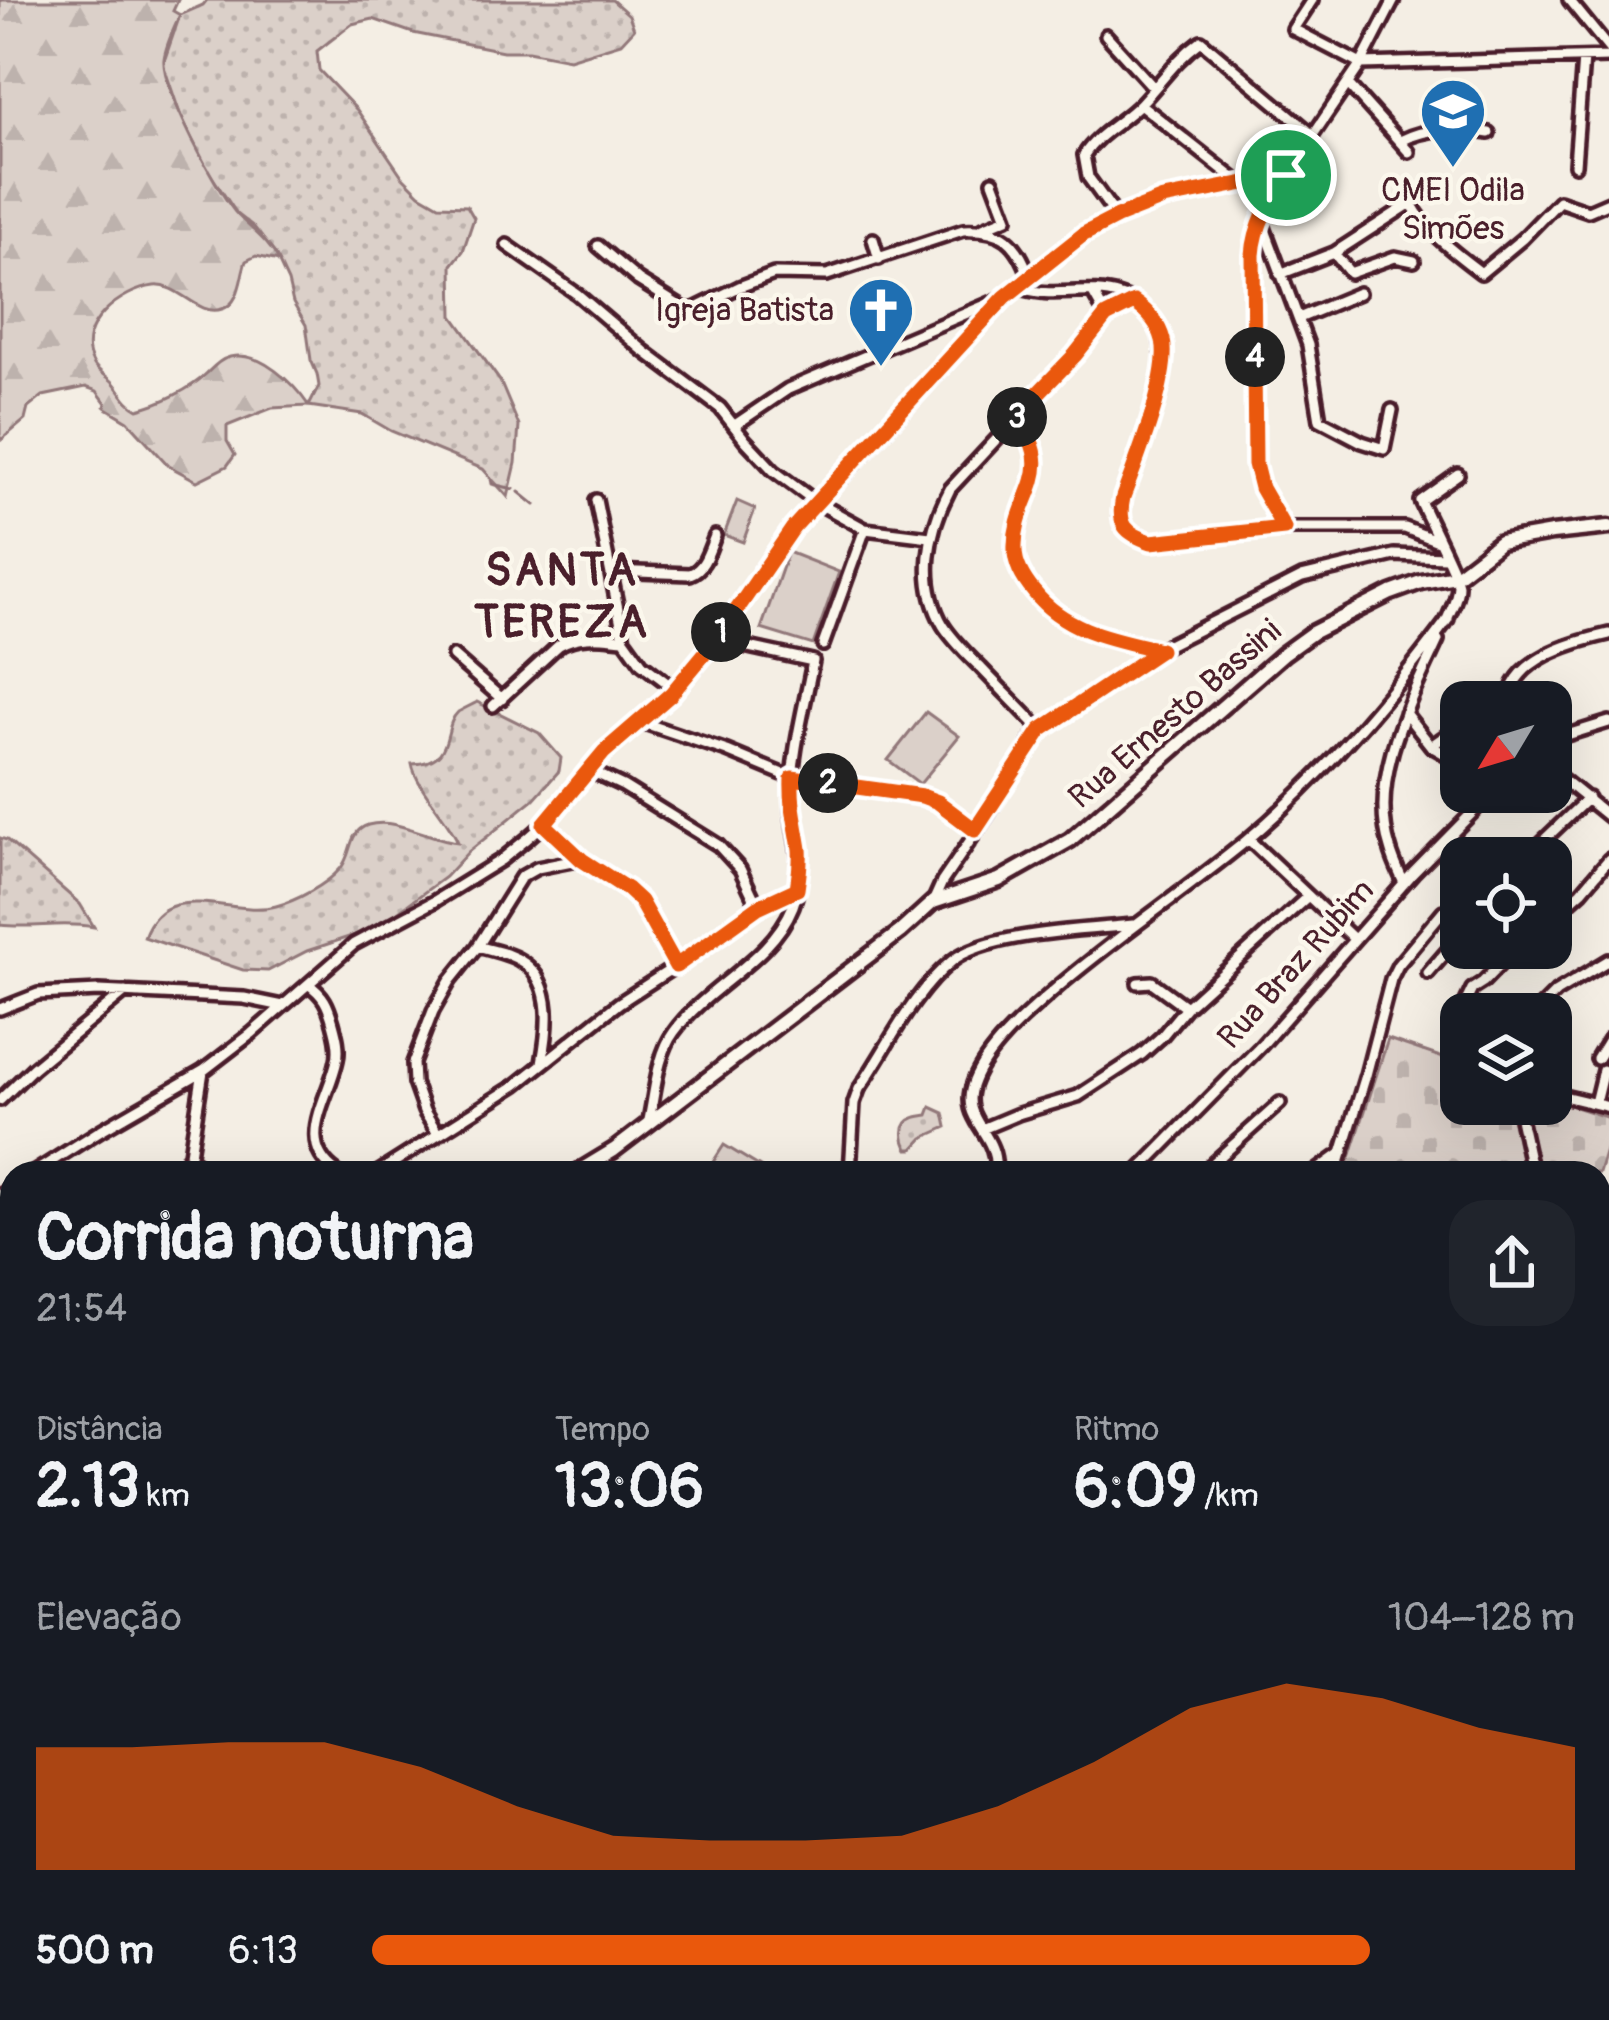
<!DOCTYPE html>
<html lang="pt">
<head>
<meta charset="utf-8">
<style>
	body { margin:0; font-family:Pangolin,sans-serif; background:#20242c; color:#f1f3f6; height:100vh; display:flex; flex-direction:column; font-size:45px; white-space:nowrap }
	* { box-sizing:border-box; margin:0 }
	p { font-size:39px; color:#9ea1a6 }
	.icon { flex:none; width:66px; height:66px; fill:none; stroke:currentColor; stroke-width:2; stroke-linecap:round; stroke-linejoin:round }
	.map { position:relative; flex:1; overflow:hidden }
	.details { position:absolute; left:0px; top:1161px; width:1611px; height:861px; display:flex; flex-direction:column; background:#171b24; border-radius:36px 36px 0 0; box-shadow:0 12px 48px #0002 }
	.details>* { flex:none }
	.needle { width:78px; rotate:232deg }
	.buttons { position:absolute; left:1440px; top:681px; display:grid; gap:24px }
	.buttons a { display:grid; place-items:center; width:132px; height:132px; border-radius:24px; background:#171b24; box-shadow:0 12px 48px #0002; font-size:60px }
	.pin { position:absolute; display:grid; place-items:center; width:102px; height:102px; color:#fff; margin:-51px; border:6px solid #fff; border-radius:50%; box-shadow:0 3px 12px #0007 }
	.km { position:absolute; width:60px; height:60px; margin:-30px; border-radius:50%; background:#222; color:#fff; font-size:33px; line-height:60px; text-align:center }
	.round { display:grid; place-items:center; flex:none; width:126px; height:126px; border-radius:36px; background:#20242c }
	.headline { display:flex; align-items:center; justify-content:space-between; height:204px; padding:0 36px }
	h1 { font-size:66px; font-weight:800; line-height:90px }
	.stats { display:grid; grid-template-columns:repeat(3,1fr); gap:18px; height:204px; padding:12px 36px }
	.stats div { display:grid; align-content:center }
	.stats b { font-size:60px; font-weight:800 }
	.stats small { font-size:33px; font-weight:400 }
	.stats p { font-size:33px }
	.chart { height:336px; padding:24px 36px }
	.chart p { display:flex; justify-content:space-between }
	.chart svg { width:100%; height:216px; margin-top:12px; fill:#ea580c; opacity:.7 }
	ul { padding:0 36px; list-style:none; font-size:39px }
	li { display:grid; grid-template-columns:192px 144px 1fr; align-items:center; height:90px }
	li i { height:30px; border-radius:15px; background:#ea580c }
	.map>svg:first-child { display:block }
	.grass { fill:url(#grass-dots); stroke:#92787a; stroke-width:3 }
	.forest { fill:url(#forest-firs); stroke:#92787a; stroke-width:3 }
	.cemetery { fill:url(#cemetery-stones); stroke:#92787a; stroke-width:3 }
	.park { fill:#dbd0c9; stroke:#92787a; stroke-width:3 }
	.water { fill:url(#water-ripples); stroke:#8d7174; stroke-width:3 }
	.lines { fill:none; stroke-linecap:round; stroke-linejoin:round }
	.stream { stroke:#8d7174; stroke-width:3 }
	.minor-casing { stroke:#4a1f2b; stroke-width:18 }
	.tertiary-casing { stroke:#4a1f2b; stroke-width:20 }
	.secondary-casing { stroke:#4a1f2b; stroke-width:21 }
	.minor { stroke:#fbf7ec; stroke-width:9 }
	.tertiary { stroke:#fbf7ec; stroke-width:10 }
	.secondary { stroke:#fbf7ec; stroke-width:12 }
	.route-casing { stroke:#fff; stroke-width:24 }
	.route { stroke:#ea580c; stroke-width:15 }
	.labels { text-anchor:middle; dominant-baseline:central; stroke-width:9; stroke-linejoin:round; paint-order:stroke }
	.poi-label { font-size:33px; fill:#4a1f2b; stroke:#fbf7ec }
	.street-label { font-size:33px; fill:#4a1f2b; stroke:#fbf7ec }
	.district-label { font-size:45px; font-weight:bold; letter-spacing:3px; fill:#4a1f2b; stroke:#fbf7ec }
</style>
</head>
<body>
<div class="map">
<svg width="1609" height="2020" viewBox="0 0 1609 2020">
	<defs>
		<pattern id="grass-dots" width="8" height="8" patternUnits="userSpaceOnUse" patternTransform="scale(3)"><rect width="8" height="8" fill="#dbd0c9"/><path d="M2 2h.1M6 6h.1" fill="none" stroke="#bdb2ad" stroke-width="1.8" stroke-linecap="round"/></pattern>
		<pattern id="forest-firs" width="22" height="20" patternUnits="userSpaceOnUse" patternTransform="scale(3)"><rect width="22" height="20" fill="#dbd0c9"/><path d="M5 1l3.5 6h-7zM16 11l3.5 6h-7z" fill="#bdb2ad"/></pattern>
		<pattern id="cemetery-stones" width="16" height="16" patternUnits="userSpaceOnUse" patternTransform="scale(3)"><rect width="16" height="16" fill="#dbd0c9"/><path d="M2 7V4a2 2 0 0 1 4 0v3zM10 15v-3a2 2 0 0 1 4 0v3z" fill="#bdb2ad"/></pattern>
		<pattern id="water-ripples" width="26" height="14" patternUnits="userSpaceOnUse" patternTransform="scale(3)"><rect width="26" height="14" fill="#baa7a5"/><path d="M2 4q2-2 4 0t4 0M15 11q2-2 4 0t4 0" fill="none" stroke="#998787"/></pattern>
	</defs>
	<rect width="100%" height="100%" fill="#f4eee4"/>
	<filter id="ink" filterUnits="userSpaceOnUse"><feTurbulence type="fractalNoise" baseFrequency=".00833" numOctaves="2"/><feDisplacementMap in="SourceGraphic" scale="24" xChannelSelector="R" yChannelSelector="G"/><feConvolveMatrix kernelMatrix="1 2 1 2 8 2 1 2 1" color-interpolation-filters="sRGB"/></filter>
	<g filter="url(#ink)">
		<!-- grass -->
		<path class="grass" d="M207 0H612L629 15 634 29 621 43 569 59 528 51H503L413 33 373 19 352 24 317 51 319 70 357 110 402 176 420 194 439 205 467 206 474 218 463 251 452 265 453 316 500 381 519 426 516 463 508 497 483 469 391 431 362 414 309 406 319 386 317 374 311 360 306 325 293 303 288 282 275 254 254 227 237 214 207 169 181 117 163 64 180 15 203 5Z
			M477 702 539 733 561 758 559 771 534 799 468 852 445 877 376 928 307 951 268 971 243 970 144 937C165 876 232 918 276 906 296 901 326 885 340 869 353 855 347 832 368 825 397 817 428 839 458 842 447 817 416 787 412 764 457 762 441 728 458 712 459 711 476 703 477 702Z
			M0 838 7 840 80 904 94 927C63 921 32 929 0 925Z
			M931 1107 944 1113 947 1127 923 1138 913 1149H908C903 1141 899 1123 914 1118 918 1116 923 1116 928 1115Z"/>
		<!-- forest -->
		<path class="forest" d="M0 0H178L173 11 180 15C174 29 166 44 164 59 161 87 216 189 235 212 250 229 268 240 279 261L256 256 246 261C240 277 241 303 222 309 198 317 179 283 154 286 122 290 73 326 93 363 97 371 107 376 113 382 123 393 125 402 138 409 161 403 190 390 207 373 215 366 219 360 230 357 261 350 294 384 309 406L272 408 227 426V441L235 455 227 466 197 481 169 466 128 421 105 407 106 403 97 391 86 387 43 396 28 408 25 420 0 441Z"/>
		<!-- cemetery -->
		<path class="cemetery" d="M1388 1039 1461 1064V1104H1509L1524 1173H1345Z
			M1551 1099 1609 1118V1140L1599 1173H1535L1521 1104H1551Z"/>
		<!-- park -->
		<path class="park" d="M737 501 755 509 743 542 724 535Z
			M788 552 839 572 813 645 761 629Z
			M926 712 959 736 920 784 888 760Z
			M724 1145 770 1173H706Z"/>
		<!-- water -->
		<path class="water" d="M1609 1742V2020H0V1783L12 1786V2010H1599V1745Z"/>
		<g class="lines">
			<!-- stream -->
			<path class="stream" d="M491 478 492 484 514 489
				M519 492 535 505"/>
			<defs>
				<path id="minor" d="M1312 0 1293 29 1361 64 1609 57
					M1569 0 1609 49
					M1106 35 1153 87
					M1348 84 1409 152
					M1140 104 1240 183
					M1400 141C1430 126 1456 128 1489 133
					M1575 165 1583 58
					M1117 217 1088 177 1084 155C1098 133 1123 122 1141 103 1161 82 1176 59 1201 41L1312 134
					M1261 219 1308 345 1320 420 1362 442 1384 449 1392 410
					M983 228 1007 218 993 181
					M873 239 879 259
					M507 245 577 294 644 351 720 408 745 440 774 471 816 502 865 529 930 537
					M598 246 638 280 686 310 694 309 739 287 774 274 827 275 963 230C1003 228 1017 241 1030 277
					M1334 253 1350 273 1395 257 1414 261
					M1280 274 1334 253 1411 203C1427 233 1454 252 1481 273L1522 239 1559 201 1588 211 1609 202
					M1019 287C1051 300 1087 285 1120 296 1210 324 1131 455 1120 513L1122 523 1129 531 1151 542 1284 528H1405L1438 541
					M1106 316 1134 302
					M1299 318 1359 293
					M1016 416C1062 477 1015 491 1014 549 1014 565 1023 580 1033 591 1065 630 1111 638 1158 649
					M735 425 788 389 1000 299
					M596 500 624 639 642 664 675 689
					M1284 528 1261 488 1255 464 1254 240 1271 197 1361 64 1394 0
					M612 571 690 574C705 569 709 550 715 536
					M1445 624C1450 612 1458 598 1458 585 1457 575 1427 516 1420 501L1458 474
					M823 645 865 529
					M453 656 502 699
					M1509 702C1511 659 1574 642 1609 634
					M493 706 559 645C580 633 601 637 624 639
					M1405 713 1431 746 1461 763
					M641 722 727 751 792 778 923 796 938 802 975 830
					M1041 730C1021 709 1001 689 981 668 968 655 953 641 943 625 918 582 928 531 950 489L1075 355 1106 316 1093 293
					M1551 732 1567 735 1609 722
					M1431 746 1461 725
					M589 770 623 786 718 845 740 869 758 907
					M1551 770 1609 817
					M544 824 582 859 627 889 640 901 676 966
					M1248 839 1354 939
					M1525 858 1588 798
					M1404 883C1399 872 1393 860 1390 848 1368 779 1410 701 1438 640
					M933 902 942 882 989 813 1033 738 1041 730 1160 649 1302 577 1394 555 1445 557
					M1551 919 1582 891 1609 859
					M478 946C493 951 511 953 524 963 555 985 548 1031 542 1063
					M1428 973 1461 935
					M1138 983 1152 982 1186 1007
					M308 984C324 995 328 1005 333 1023 336 1034 340 1048 337 1060 329 1099 293 1143 338 1173
					M0 1009 38 994 99 991 244 998 283 1006
					M1534 1014 1556 992 1609 960
					M1455 1025 1472 989 1483 982 1516 948
					M1597 1059 1609 1039
					M1551 1093 1609 1107
					M0 1100 33 1068 125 992
					M1595 1103 1603 1070
					M1517 1104 1532 1173
					M649 1120C655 1093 657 1055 674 1032 707 986 771 961 793 906 809 864 790 836 791 797 792 751 805 705 813 661L716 640
					M982 1129 1018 1114 1078 1096 1142 1054 1162 1036 1186 1007 1307 897
					M438 1134 424 1111 414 1083 413 1063 433 1011 450 981 478 946 521 877 537 868 582 859
					M188 1157 211 1173
					M33 1173 101 1130 203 1071 251 1034 354 944 433 902 501 860 527 839 544 824 604 752 671 694 696 666 793 528 816 502 846 473 1005 297 1084 234 1117 217 1163 199 1286 175
					M187 1173 203 1071
					M377 1173 516 1085 619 1003 676 966 758 907 797 889
					M850 1173 854 1103 859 1089C888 1047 912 993 952 961 987 933 1086 930 1133 925
					M995 1173C1000 1131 957 1122 974 1081 987 1048 1026 1015 1052 992 1114 938 1183 893 1246 841 1323 776 1388 699 1448 619
					M1136 1173 1261 1046 1413 873 1478 807 1497 792
					M1202 1173 1280 1103
					M1314 1173 1343 1152
					M1336 1173 1366 1075 1391 979 1398 965 1443 911 1459 937
					M0 1194 12 1186
					M0 1248 12 1298
					M1599 1281 1609 1245
					M0 1366 12 1358
					M1599 1540H1609
					M8 1653 12 1704"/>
				<path id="tertiary" d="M1599 1448 1609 1451
					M1609 1628V1660
					M1599 1720 1609 1695
					M0 1762 12 1765"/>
				<path id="secondary" d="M576 1173 614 1150 900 932 933 902 999 880 1070 840 1283 654 1312 633 1391 593 1421 582 1456 576 1500 542 1552 533 1609 527
					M0 1230 12 1228"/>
			</defs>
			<!-- minor casing -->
			<use href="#minor" class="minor-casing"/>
			<!-- tertiary casing -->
			<use href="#tertiary" class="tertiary-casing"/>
			<!-- secondary casing -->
			<use href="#secondary" class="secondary-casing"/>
			<!-- minor -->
			<use href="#minor" class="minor"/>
			<!-- tertiary -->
			<use href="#tertiary" class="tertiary"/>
			<!-- secondary -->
			<use href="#secondary" class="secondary"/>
		</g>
	</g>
	<g class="lines" filter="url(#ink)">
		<defs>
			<path id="route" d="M1286 175C1270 200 1255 225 1253 255L1255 464 1261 488 1284 528 1151 542C1125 533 1117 525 1123 497 1136 462 1171 375 1163 340 1159 324 1147 311 1134 302L1106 316 1075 355 1016 416C1062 476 1013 493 1015 550 1015 566 1024 580 1034 592 1065 631 1113 639 1160 650L1041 730 975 830 938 802 922 796 792 778C791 807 796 822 800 849 801 862 799 876 797 889L758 907 676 966 640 901 627 889 582 860 544 824 604 752 671 694 716 640 793 528 1005 297 1084 234 1117 217 1163 199Z"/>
		</defs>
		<!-- route casing -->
		<use href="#route" class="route-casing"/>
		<!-- route -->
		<use href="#route" class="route"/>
	</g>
	<!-- icons -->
	<defs>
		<symbol id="school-pin" viewBox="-11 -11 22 30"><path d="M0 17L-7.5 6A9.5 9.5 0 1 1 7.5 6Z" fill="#1f6fb2" stroke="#fbf7ec"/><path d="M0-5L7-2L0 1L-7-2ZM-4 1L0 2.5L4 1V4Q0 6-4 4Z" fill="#fff"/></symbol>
		<symbol id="church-pin" viewBox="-11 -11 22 30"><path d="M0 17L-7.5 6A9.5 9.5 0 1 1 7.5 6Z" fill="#1f6fb2" stroke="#fbf7ec"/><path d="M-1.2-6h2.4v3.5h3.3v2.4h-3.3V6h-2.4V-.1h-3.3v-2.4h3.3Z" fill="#fff"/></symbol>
	</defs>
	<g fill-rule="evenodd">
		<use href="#school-pin" x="1415" y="73" width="76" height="104"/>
		<use href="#church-pin" x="843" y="272" width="76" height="104"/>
	</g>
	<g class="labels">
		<!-- poi labels -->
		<g class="poi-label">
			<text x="1453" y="190">CMEI Odila<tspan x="1453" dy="38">Simões</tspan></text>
			<text x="834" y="310" text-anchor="end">Igreja Batista</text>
		</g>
		<!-- street labels -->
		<g class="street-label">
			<text transform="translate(1175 714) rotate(-41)">Rua Ernesto Bassini</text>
			<text transform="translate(1296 964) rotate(-48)">Rua Braz Rubim</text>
		</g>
		<!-- district labels -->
		<g class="district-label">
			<text x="562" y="571">SANTA<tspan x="562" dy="52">TEREZA</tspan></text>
		</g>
	</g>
</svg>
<div class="buttons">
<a><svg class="needle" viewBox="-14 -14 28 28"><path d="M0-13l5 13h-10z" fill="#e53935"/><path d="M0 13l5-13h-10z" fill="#9ea1a6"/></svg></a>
<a><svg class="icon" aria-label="locate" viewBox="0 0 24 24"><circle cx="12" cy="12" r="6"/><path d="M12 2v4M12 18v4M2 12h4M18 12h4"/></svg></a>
<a><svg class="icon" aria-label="layers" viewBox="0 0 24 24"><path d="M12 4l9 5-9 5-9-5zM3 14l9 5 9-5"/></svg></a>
</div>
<div class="pin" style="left:1286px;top:175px;background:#1e9e55"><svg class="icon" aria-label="arrive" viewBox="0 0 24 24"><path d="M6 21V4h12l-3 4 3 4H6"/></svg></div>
<b class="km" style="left:721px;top:632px">1</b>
<b class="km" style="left:828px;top:783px">2</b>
<b class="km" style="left:1017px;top:417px">3</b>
<b class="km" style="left:1255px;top:357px">4</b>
<section class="details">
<div class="headline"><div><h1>Corrida noturna</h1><p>21:54</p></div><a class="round"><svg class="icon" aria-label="share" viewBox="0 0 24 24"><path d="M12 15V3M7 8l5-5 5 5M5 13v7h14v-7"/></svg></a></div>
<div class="stats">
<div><p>Distância</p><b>2.13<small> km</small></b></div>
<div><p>Tempo</p><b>13:06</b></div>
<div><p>Ritmo</p><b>6:09<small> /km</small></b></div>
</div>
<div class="chart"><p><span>Elevação</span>104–128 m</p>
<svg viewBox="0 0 160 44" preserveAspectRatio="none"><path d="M0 44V19L10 19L20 18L30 18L40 23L50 31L60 37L70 38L80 38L90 37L100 31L110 22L120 11L130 6L140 9L150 15L160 19V44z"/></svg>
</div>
<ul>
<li><b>500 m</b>6:13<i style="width:83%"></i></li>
</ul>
</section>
</div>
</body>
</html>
